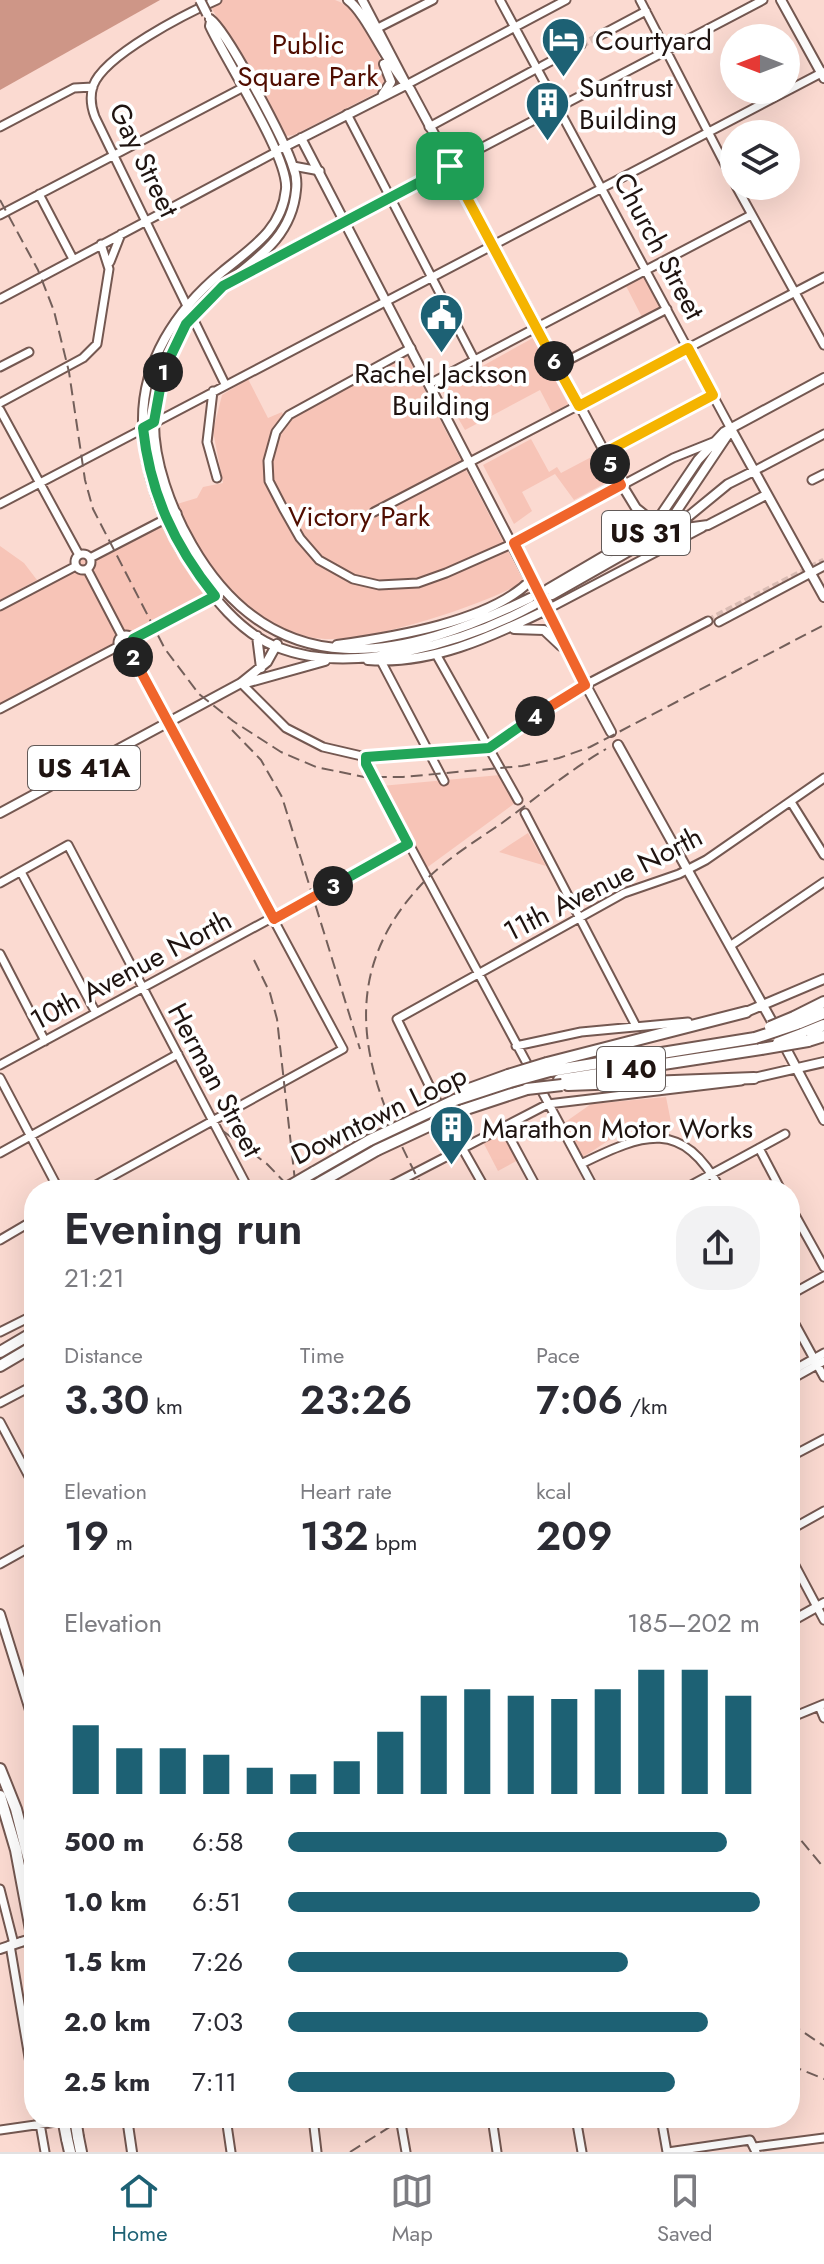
<!DOCTYPE html>
<html lang="en">
<head>
<meta charset="utf-8">
<style>
	body { margin:0; font-family:Jost,sans-serif; background:#f2f2f3; color:#2b2b33; height:100vh; display:flex; flex-direction:column; font-size:30px; white-space:nowrap }
	* { box-sizing:border-box; margin:0 }
	p { font-size:26px; color:#7c7c81 }
	.icon { flex:none; width:44px; height:44px; fill:none; stroke:currentColor; stroke-width:2; stroke-linecap:round; stroke-linejoin:round }
	.map { position:relative; flex:1; overflow:hidden }
	.drawer { position:absolute; left:24px; top:1180px; width:776px; height:948px; display:flex; flex-direction:column; background:#fff; border-radius:32px; box-shadow:0 8px 32px #0002 }
	.drawer>* { flex:none }
	.needle { width:52px; rotate:270deg }
	.fabs { position:absolute; left:720px; top:24px; display:grid; gap:16px }
	.fabs a { display:grid; place-items:center; width:80px; height:80px; border-radius:50%; background:#fff; box-shadow:0 8px 32px #0002; font-size:40px }
	.pin { position:absolute; display:grid; place-items:center; width:68px; height:68px; color:#fff; margin:-34px; border-radius:16px; box-shadow:0 4px 12px #0006 }
	.km { position:absolute; width:40px; height:40px; margin:-20px; border-radius:50%; background:#222; color:#fff; font-size:22px; line-height:40px; text-align:center }
	.round { display:grid; place-items:center; flex:none; width:84px; height:84px; border-radius:32px; background:#f2f2f3 }
	.head { display:flex; align-items:center; justify-content:space-between; height:136px; padding:0 40px }
	h1 { font-size:44px; font-weight:600; line-height:60px }
	.metrics { display:grid; grid-template-columns:repeat(3,1fr); gap:12px; height:136px; padding:8px 40px }
	.metrics div { display:grid; align-content:center }
	.metrics b { font-size:40px; font-weight:600 }
	.metrics small { font-size:22px; font-weight:400 }
	.metrics p { font-size:22px }
	.chart { height:224px; padding:16px 40px }
	.chart p { display:flex; justify-content:space-between }
	.chart svg { width:100%; height:144px; margin-top:8px; stroke:#1d6174; stroke-width:6 }
	ul { padding:0 40px; list-style:none; font-size:26px }
	li { display:grid; grid-template-columns:128px 96px 1fr; align-items:center; height:60px }
	li i { height:20px; border-radius:10px; background:#1d6174 }
	.tabs { display:flex; justify-content:space-around; align-items:center; height:112px; border-top:2px solid #e1e1e2; background:#fff; font-size:22px; color:#7c7c81 }
	.tabs a { display:grid; justify-items:center; gap:4px }
	.tabs .selected { color:#1d6174 }
	.map>svg:first-child { display:block }
	.green { fill:#f7c4b7 }
	.water { fill:#ce9687 }
	.lines { fill:none; stroke-linecap:round; stroke-linejoin:round }
	.minor-tunnel { stroke:#dabcb4; stroke-width:7; stroke-dasharray:7 3.5; stroke-linecap:butt }
	.minor-casing { stroke:#745851; stroke-width:11 }
	.major-casing { stroke:#745851; stroke-width:12 }
	.highway-casing { stroke:#745851; stroke-width:14 }
	.minor { stroke:#fff; stroke-width:7 }
	.major { stroke:#fff; stroke-width:8 }
	.highway { stroke:#fff; stroke-width:10 }
	.rail { stroke:#735f5a; stroke-width:2; stroke-dasharray:12 6; stroke-linecap:butt }
	.major-bridge-casing { stroke:#745851; stroke-width:12; stroke-linecap:butt }
	.highway-bridge-casing { stroke:#745851; stroke-width:14; stroke-linecap:butt }
	.major-bridge { stroke:#fff; stroke-width:8 }
	.highway-bridge { stroke:#fff; stroke-width:10 }
	.split-1-casing { stroke:#fff; stroke-width:16 }
	.split-2-casing { stroke:#fff; stroke-width:16 }
	.split-3-casing { stroke:#fff; stroke-width:16 }
	.split-4-casing { stroke:#fff; stroke-width:16 }
	.split-5-casing { stroke:#fff; stroke-width:16 }
	.split-6-casing { stroke:#fff; stroke-width:16 }
	.split-7-casing { stroke:#fff; stroke-width:16 }
	.split-1 { stroke:#22a559; stroke-width:10 }
	.split-2 { stroke:#22a559; stroke-width:10 }
	.split-3 { stroke:#f0652b; stroke-width:10 }
	.split-4 { stroke:#22a559; stroke-width:10 }
	.split-5 { stroke:#f0652b; stroke-width:10 }
	.split-6 { stroke:#f5b400; stroke-width:10 }
	.split-7 { stroke:#f5b400; stroke-width:10 }
	.labels { text-anchor:middle; dominant-baseline:central; stroke-width:7; stroke-linejoin:round; paint-order:stroke }
	.shield { fill:#fff; stroke:#625a58; stroke-width:2 }
	.shield-label { font-size:26px; font-weight:bold; fill:#1f1411 }
	.poi-label { font-size:28px; fill:#1f1411; stroke:#fff; text-anchor:start }
	.park-label { font-size:28px; fill:#500d00; stroke:#fff }
	.street-label { font-size:28px; fill:#1f1411; stroke:#fff }
</style>
</head>
<body>
<div class="map">
<svg width="824" height="2152" viewBox="0 0 824 2152">
	<rect width="100%" height="100%" fill="#fbdad1"/>
	<!-- green -->
	<path class="green" d="M222 0H335C362 9 377 52 388 77L384 89 294 135 285 136 211 7Z
		M648 273 667 309 644 321 625 284Z
		M533 338 568 404 552 413 540 390 465 430 441 389Z
		M407 356 524 582C489 600 454 612 417 623 384 632 343 644 309 637 242 623 202 561 177 504L197 498 203 487 223 483 213 431 222 395 248 379 268 418 282 412 287 423 297 413Z
		M531 439 549 472 557 467 561 473 597 454 611 480 574 500 555 474 522 492 532 511 514 524 483 465Z
		M165 518 215 596 134 638 131 649 118 646 0 709V606L76 566 79 555 90 558Z
		M0 546 24 563 37 580 0 600Z
		M500 775 515 803 425 869 381 786Z
		M528 833 546 866 499 852Z
		M666 1097 671 1122 628 1128 583 1157 564 1123 591 1104Z
		M504 1130 520 1159 498 1171 483 1142Z"/>
	<!-- water -->
	<path class="water" d="M0 0H160L0 90Z"/>
	<g class="lines">
		<!-- minor-tunnel -->
		<path class="minor-tunnel" d="M581 45 599 36
			M708 621 824 561"/>
		<defs>
			<path id="minor" d="M217 0C187 13 104 55 93 86 90 96 91 107 95 117L225 384
				M500 0 731 429
				M640 0 734 182
				M372 31 433 0
				M599 36 646 11
				M542 66 581 45
				M406 85 566 0
				M347 114 474 359
				M0 127 74 88 93 87
				M429 127 534 70
				M293 166 320 171
				M736 186 824 345
				M39 194 73 259
				M0 215 242 88
				M110 262 121 234
				M243 273 763 0
				M0 299 276 152
				M411 348 289 415 276 432 268 461 269 481 283 508 300 538 319 560 353 579 379 585 418 583 446 573 514 543 673 458 713 442
				M557 366 667 309
				M0 367 29 352
				M431 383 751 215
				M213 391 207 442 217 478
				M0 403 83 358 97 344 109 269 101 244
				M0 410 79 555
				M604 453 713 395
				M752 472 824 434
				M812 480 824 474
				M0 504 823 72
				M374 512 824 277
				M75 562a8 8 0 1 1 16 0a8 8 0 1 1-16 0Z
				M90 558 177 513
				M87 569 122 636
				M0 606 76 566
				M546 610 702 528
				M719 622 824 566
				M118 643a8 8 0 1 1 16 0a8 8 0 1 1-16 0Z
				M133 639 224 591
				M436 654 518 800
				M381 661 444 781
				M241 683 286 728 323 747 366 757 489 748 566 695 708 621
				M0 709 119 646
				M366 757V764L595 1190
				M791 802 824 855
				M525 813 636 1026
				M21 872 96 1013
				M0 883 68 845 249 1190
				M730 946 824 882
				M0 954 45 1041
				M516 1046 581 1032 688 1022
				M0 1065 408 844
				M0 1078 59 1190
				M503 1125 538 1190
				M759 1148 781 1190
				M0 1153 178 1054
				M581 1164C644 1133 682 1118 721 1190
				M87 1190 343 1049 129 650
				M382 1190 548 1104 741 1081
				M486 1190 444 1116 397 1019 624 893 679 874 706 860 824 778
				M682 1190 785 1134
				M790 1206 824 1267
				M0 1240 34 1220
				M790 1295 824 1276
				M790 1315 824 1377
				M0 1332 34 1315
				M790 1372 824 1353
				M790 1380 824 1361
				M0 1403 34 1385
				M0 1422 34 1486
				M790 1457 824 1439
				M790 1530 824 1511
				M790 1556 824 1620
				M0 1564 34 1545
				M819 1706 824 1718
				M790 1718 824 1704
				M0 1889 14 1944
				M10 1945 34 2087
				M39 2118 45 2152
				M226 2118 231 2152
				M313 2118 317 2152
				M400 2118 406 2152
				M492 2118 497 2152
				M576 2118 582 2152
				M661 2118 667 2152
				M0 2130 84 2118
				M755 2147 824 2138
				M668 2152 750 2140 756 2152"/>
			<path id="major" d="M348 0C367 14 387 65 410 89L625 490 636 508 651 520
				M362 0 406 84
				M781 0 824 78
				M210 19C227 31 286 143 293 167 296 174 297 182 296 190 291 246 242 266 207 300 176 330 155 375 154 419 153 461 171 509 192 545 275 689 403 660 530 598
				M211 21 210 26C226 61 289 157 286 189 282 230 251 248 222 272 176 310 142 362 143 422 143 472 163 524 190 564 212 596 240 633 277 647 352 677 466 642 534 605
				M383 94 391 82 384 64
				M301 138 534 587
				M282 148 406 85
				M731 429 824 597
				M674 523 689 516 728 484 752 472
				M652 542 686 528 708 525 766 495
				M548 589 652 528 698 460 724 432 824 378
				M552 595 654 537 674 515 729 433
				M544 607 611 732
				M514 629 544 630 561 646
				M257 636 261 668
				M337 645C393 637 490 622 531 580
				M368 660C431 665 491 637 546 610
				M246 683 325 661
				M618 745 775 1027
				M0 813 241 683 267 662 277 644
				M746 1012 824 979
				M783 1043 824 1120
				M754 1078 824 1062
				M0 1614 34 1723
				M790 1622 824 1603
				M0 1949 21 1942
				M127 2118 132 2152"/>
			<path id="highway" d="M794 1017 824 1002
				M797 1024 824 1013
				M802 1034 824 1025
				M808 1041 824 1036
				M547 1063 746 1012
				M550 1071 755 1038
				M559 1080 761 1049
				M568 1085 754 1078
				M461 1092 508 1075
				M455 1100 510 1082
				M463 1110 527 1089
				M314 1172 370 1140
				M307 1190 377 1150
				M0 1352 34 1332
				M0 1366 34 1346
				M0 1769 16 1809 34 1880
				M0 1796 16 1850 34 1946
				M78 2137 81 2152
				M67 2139 70 2152"/>
		</defs>
		<!-- minor casing -->
		<use href="#minor" class="minor-casing"/>
		<!-- major casing -->
		<use href="#major" class="major-casing"/>
		<!-- highway casing -->
		<use href="#highway" class="highway-casing"/>
		<!-- minor -->
		<use href="#minor" class="minor"/>
		<!-- major -->
		<use href="#major" class="major"/>
		<!-- highway -->
		<use href="#highway" class="highway"/>
		<!-- rail -->
		<path class="rail" d="M0 200 38 270 54 311 69 372 85 480 93 509 165 649 199 694 233 721 281 752 316 767 364 777H403L522 766 559 758 590 747 824 625
			M232 730 261 760 282 797 360 1049
			M254 960 270 993 277 1019 296 1190
			M231 1118 251 1147
			M223 1131 267 1164 292 1190
			M424 1190C369 1087 329 985 420 886 443 861 474 842 502 823 536 798 570 770 606 749
			M790 1827 824 1868
			M790 2023 824 2046
			M790 2065 824 2079
			M350 2152 404 2118"/>
		<defs>
			<path id="major-bridge" d="M200 0 207 14
				M651 520 674 523
				M534 587 544 606
				M21 1942 34 1938"/>
			<path id="highway-bridge" d="M770 1027 794 1017
				M755 1038 797 1024
				M778 1043 802 1034
				M761 1049 808 1041
				M508 1075 547 1063
				M510 1082 550 1071
				M527 1089 562 1085
				M370 1140 455 1100
				M377 1150 463 1110
				M283 1190 314 1172
				M63 2118 67 2139
				M75 2118 78 2137"/>
		</defs>
		<!-- major-bridge casing -->
		<use href="#major-bridge" class="major-bridge-casing"/>
		<!-- highway-bridge casing -->
		<use href="#highway-bridge" class="highway-bridge-casing"/>
		<!-- major-bridge -->
		<use href="#major-bridge" class="major-bridge"/>
		<!-- highway-bridge -->
		<use href="#highway-bridge" class="highway-bridge"/>
	</g>
	<g class="lines">
		<defs>
			<path id="split-1" d="M163 372 186 324 223 286 450 166"/>
			<path id="split-2" d="M133 657 129 650 133 639 215 596C174 545 150 493 143 428L154 422 163 372"/>
			<path id="split-3" d="M133 657 274 919 333 886"/>
			<path id="split-4" d="M333 886 408 844 366 764V757L489 748 535 716"/>
			<path id="split-5" d="M535 716 585 685 514 543 621 485 610 464"/>
			<path id="split-6" d="M554 361 579 406 688 348 713 395 604 453 610 464"/>
			<path id="split-7" d="M450 166 554 361"/>
		</defs>
		<!-- split-1 casing -->
		<use href="#split-1" class="split-1-casing"/>
		<!-- split-2 casing -->
		<use href="#split-2" class="split-2-casing"/>
		<!-- split-3 casing -->
		<use href="#split-3" class="split-3-casing"/>
		<!-- split-4 casing -->
		<use href="#split-4" class="split-4-casing"/>
		<!-- split-5 casing -->
		<use href="#split-5" class="split-5-casing"/>
		<!-- split-6 casing -->
		<use href="#split-6" class="split-6-casing"/>
		<!-- split-7 casing -->
		<use href="#split-7" class="split-7-casing"/>
		<!-- split-1 -->
		<use href="#split-1" class="split-1"/>
		<!-- split-2 -->
		<use href="#split-2" class="split-2"/>
		<!-- split-3 -->
		<use href="#split-3" class="split-3"/>
		<!-- split-4 -->
		<use href="#split-4" class="split-4"/>
		<!-- split-5 -->
		<use href="#split-5" class="split-5"/>
		<!-- split-6 -->
		<use href="#split-6" class="split-6"/>
		<!-- split-7 -->
		<use href="#split-7" class="split-7"/>
	</g>
	<!-- icons -->
	<defs>
		<symbol id="hotel-pin" viewBox="-11 -11 22 30"><path d="M0 17L-7.5 6A9.5 9.5 0 1 1 7.5 6Z" fill="#1d6174" stroke="#fff"/><path d="M-6-4.5h1.5V1H6V5H4.5V3h-9V5H-6ZM-4 0a1.8 1.8 0 1 1 3.6 0ZM.5 0V-2.5h3Q6-2.5 6 0Z" fill="#fff"/></symbol>
		<symbol id="building-pin" viewBox="-11 -11 22 30"><path d="M0 17L-7.5 6A9.5 9.5 0 1 1 7.5 6Z" fill="#1d6174" stroke="#fff"/><path d="M-4-6H4V6H1V3H-1V6H-4ZM-2.5-4.3h1.7v1.8h-1.7ZM.8-4.3h1.7v1.8H.8ZM-2.5-1h1.7V.8h-1.7ZM.8-1h1.7V.8H.8Z" fill="#fff"/></symbol>
		<symbol id="civic-pin" viewBox="-11 -11 22 30"><path d="M0 17L-7.5 6A9.5 9.5 0 1 1 7.5 6Z" fill="#1d6174" stroke="#fff"/><path d="M-.6-6.5H3V-4.5H.6V-3L4-1V1h2V6H-6V1h2V-1L-.6-3ZM-1.2 2.5V6h2.4V2.5Z" fill="#fff"/></symbol>
	</defs>
	<g fill-rule="evenodd">
		<use href="#hotel-pin" x="538" y="14" width="51" height="69"/>
		<use href="#building-pin" x="522" y="78" width="51" height="69"/>
		<use href="#civic-pin" x="416" y="290" width="51" height="69"/>
		<use href="#building-pin" x="426" y="1102" width="51" height="69"/>
	</g>
	<g class="labels">
		<!-- shield labels -->
		<g class="shield">
			<rect x="602" y="511" width="88" height="44" rx="6"/>
			<rect x="28" y="746" width="112" height="44" rx="6"/>
			<rect x="597" y="1047" width="68" height="44" rx="6"/>
		</g>
		<g class="shield-label">
			<text x="646" y="533">US 31</text>
			<text x="84" y="768">US 41A</text>
			<text x="631" y="1069">I 40</text>
		</g>
		<!-- poi labels -->
		<g class="poi-label">
			<text x="595" y="40">Courtyard</text>
			<text x="579" y="87">Suntrust<tspan x="579" dy="32">Building</tspan></text>
			<text x="441" y="373" text-anchor="middle">Rachel Jackson<tspan x="441" dy="32">Building</tspan></text>
			<text x="482" y="1128">Marathon Motor Works</text>
		</g>
		<!-- park labels -->
		<g class="park-label">
			<text x="308" y="44">Public<tspan x="308" dy="32">Square Park</tspan></text>
			<text x="359" y="516">Victory Park</text>
		</g>
		<!-- street labels -->
		<g class="street-label">
			<text transform="translate(144 160) rotate(64)">Gay Street</text>
			<text transform="translate(659 246) rotate(62)">Church Street</text>
			<text transform="translate(603 884) rotate(-27)">11th Avenue North</text>
			<text transform="translate(131 970) rotate(-28)">10th Avenue North</text>
			<text transform="translate(215 1080) rotate(62)">Herman Street</text>
			<text transform="translate(379 1115) rotate(-26)">Downtown Loop</text>
		</g>
	</g>
</svg>
<div class="fabs">
<a><svg class="needle" viewBox="-14 -14 28 28"><path d="M0-13l5 13h-10z" fill="#e53935"/><path d="M0 13l5-13h-10z" fill="#7c7c81"/></svg></a>
<a><svg class="icon" aria-label="layers" viewBox="0 0 24 24"><path d="M12 4l9 5-9 5-9-5zM3 14l9 5 9-5"/></svg></a>
</div>
<div class="pin" style="left:450px;top:166px;background:#1e9e55"><svg class="icon" aria-label="arrive" viewBox="0 0 24 24"><path d="M6 21V4h12l-3 4 3 4H6"/></svg></div>
<b class="km" style="left:163px;top:372px">1</b>
<b class="km" style="left:133px;top:657px">2</b>
<b class="km" style="left:333px;top:886px">3</b>
<b class="km" style="left:535px;top:716px">4</b>
<b class="km" style="left:610px;top:464px">5</b>
<b class="km" style="left:554px;top:361px">6</b>
<section class="drawer">
<div class="head"><div><h1>Evening run</h1><p>21:21</p></div><a class="round"><svg class="icon" aria-label="share" viewBox="0 0 24 24"><path d="M12 15V3M7 8l5-5 5 5M5 13v7h14v-7"/></svg></a></div>
<div class="metrics">
<div><p>Distance</p><b>3.30<small> km</small></b></div>
<div><p>Time</p><b>23:26</b></div>
<div><p>Pace</p><b>7:06<small> /km</small></b></div>
</div>
<div class="metrics">
<div><p>Elevation</p><b>19<small> m</small></b></div>
<div><p>Heart rate</p><b>132<small> bpm</small></b></div>
<div><p>kcal</p><b>209</b></div>
</div>
<div class="chart"><p><span>Elevation</span>185–202 m</p>
<svg viewBox="0 0 160 44" preserveAspectRatio="none"><path d="M5 44V23M15 44V30M25 44V30M35 44V32M45 44V36M55 44V38M65 44V34M75 44V25M85 44V14M95 44V12M105 44V14M115 44V15M125 44V12M135 44V6M145 44V6M155 44V14"/></svg>
</div>
<ul>
<li><b>500 m</b>6:58<i style="width:93%"></i></li>
<li><b>1.0 km</b>6:51<i style="width:100%"></i></li>
<li><b>1.5 km</b>7:26<i style="width:72%"></i></li>
<li><b>2.0 km</b>7:03<i style="width:89%"></i></li>
<li><b>2.5 km</b>7:11<i style="width:82%"></i></li>
</ul>
</section>
</div>
<nav class="tabs">
<a class="selected"><svg class="icon" aria-label="home" viewBox="0 0 24 24"><path d="M3 11l9-7 9 7M6 9v11h12V9"/></svg>Home</a>
<a><svg class="icon" aria-label="map" viewBox="0 0 24 24"><path d="M3 6l6-2 6 2 6-2v14l-6 2-6-2-6 2zM9 4v14M15 6v14"/></svg>Map</a>
<a><svg class="icon" aria-label="saved" viewBox="0 0 24 24"><path d="M7 4h10v16l-5-4-5 4z"/></svg>Saved</a>
</nav>
</body>
</html>
